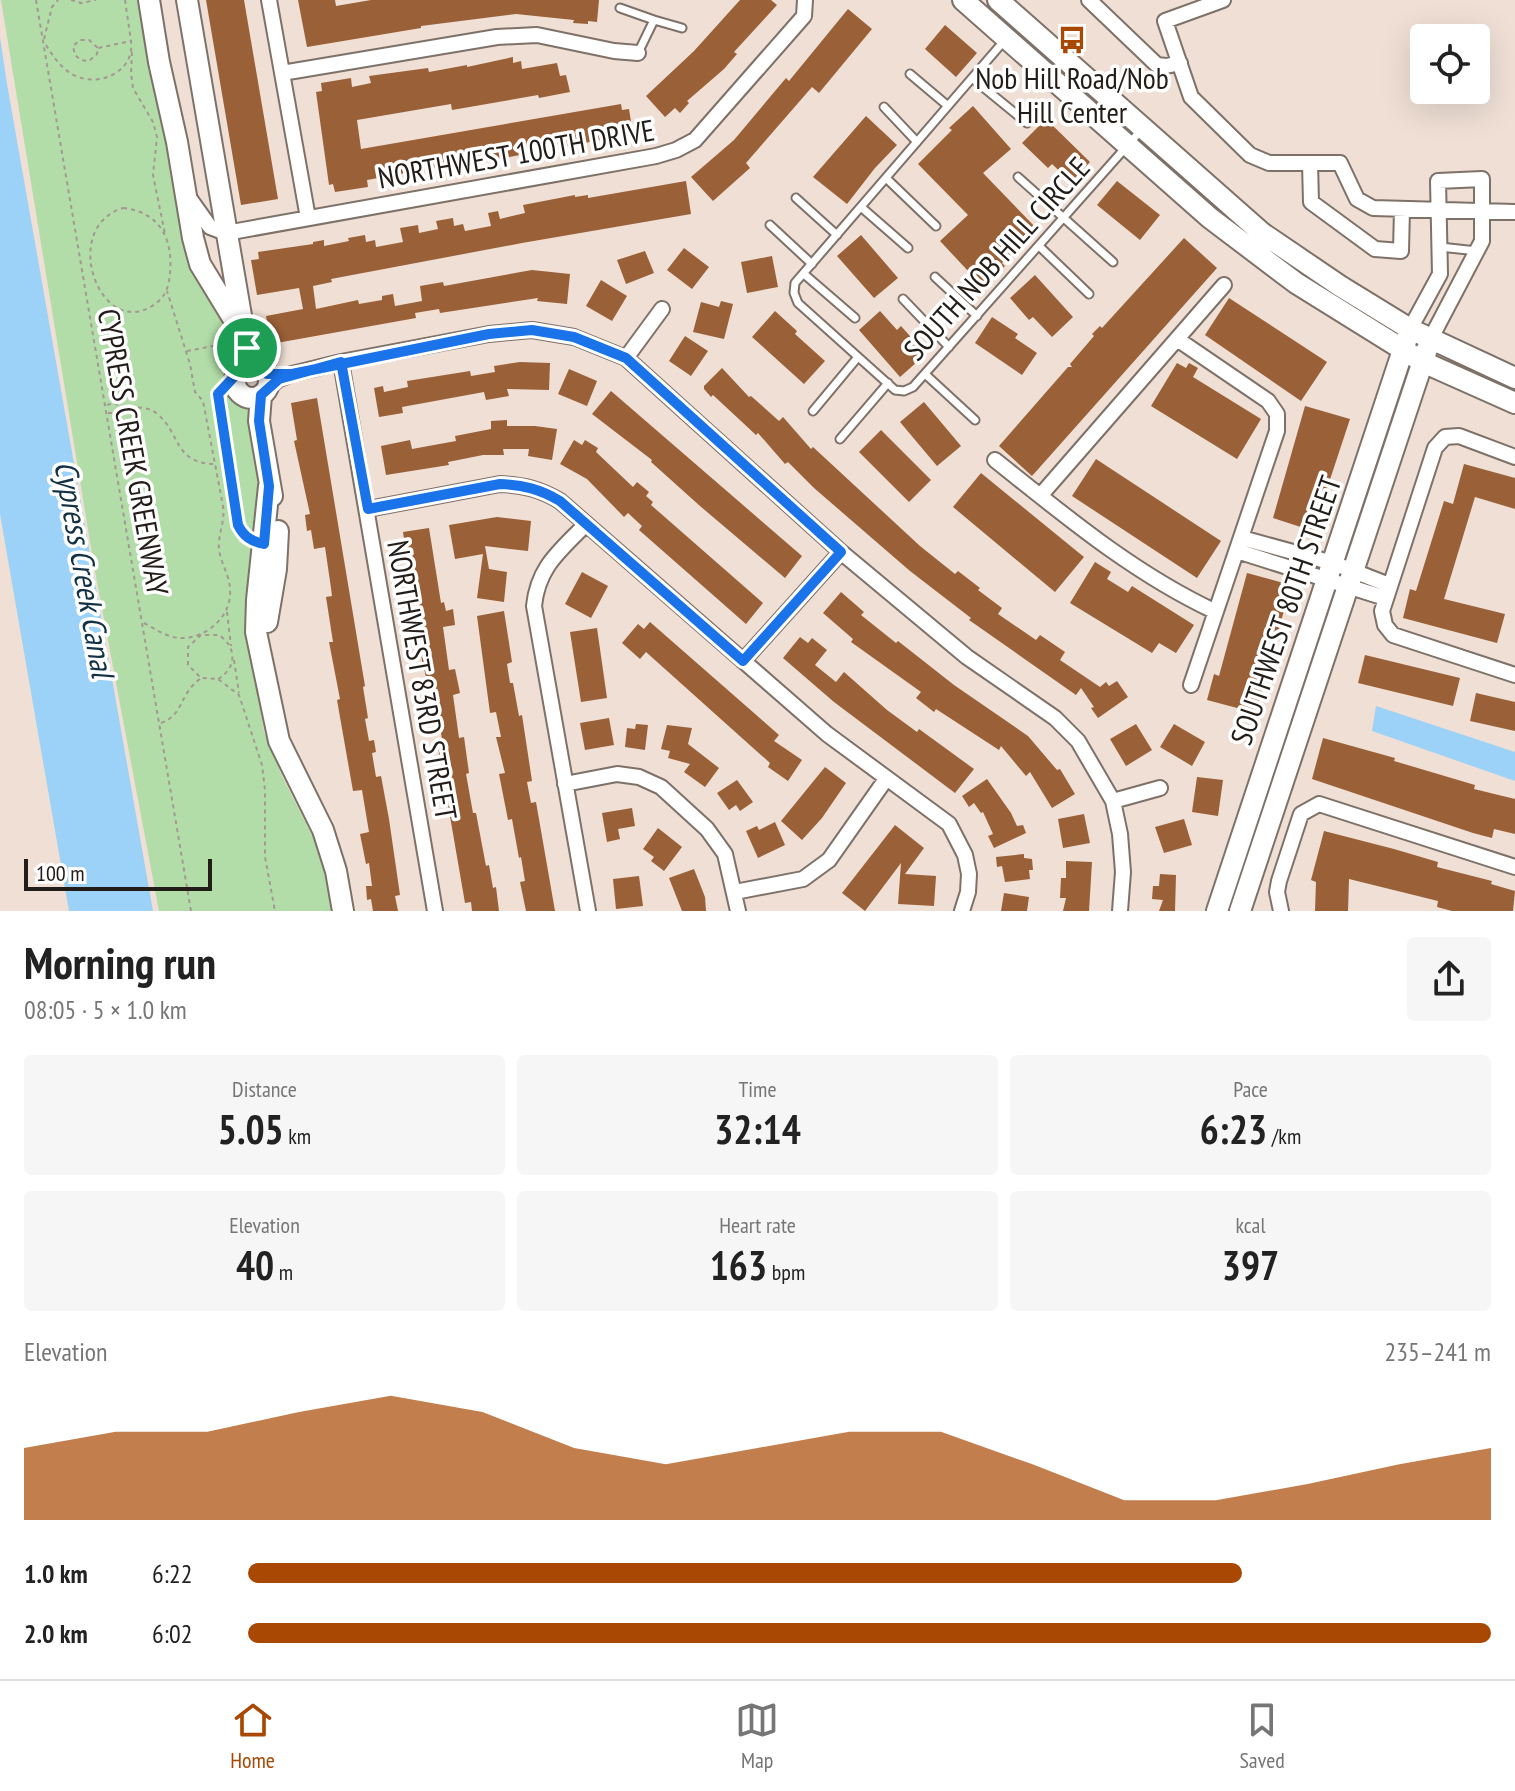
<!DOCTYPE html>
<html lang="en">
<head>
<meta charset="utf-8">
<style>
	body { margin:0; font-family:"PT Sans Narrow",sans-serif; background:#f6f6f6; color:#222; height:100vh; display:flex; flex-direction:column; font-size:30px; white-space:nowrap }
	* { box-sizing:border-box; margin:0 }
	p { font-size:26px; color:#767676 }
	.icon { flex:none; width:44px; height:44px; fill:none; stroke:currentColor; stroke-width:2; stroke-linecap:round; stroke-linejoin:round }
	.map { position:relative; height:911px; overflow:hidden }
	.side { display:flex; flex-direction:column; background:#fff; flex:1 }
	.side>* { flex:none }
	.fabs { position:absolute; left:1410px; top:24px; display:grid; gap:16px }
	.fabs a { display:grid; place-items:center; width:80px; height:80px; border-radius:8px; background:#fff; box-shadow:0 8px 32px #0002; font-size:40px }
	.scale { position:absolute; left:24px; bottom:20px; width:188px; box-sizing:border-box; padding-left:8px; border:4px solid #231d19; border-top:0; font-size:22px; line-height:28px; white-space:nowrap; color:#231d19; -webkit-text-stroke:6px #fff; paint-order:stroke }
	.pin { position:absolute; display:grid; place-items:center; width:68px; height:68px; color:#fff; margin:-34px; border:4px solid #fff; border-radius:50%; box-shadow:0 2px 8px #0007 }
	.round { display:grid; place-items:center; flex:none; width:84px; height:84px; border-radius:8px; background:#f6f6f6 }
	.summary { display:flex; align-items:center; justify-content:space-between; height:136px; padding:0 24px }
	h1 { font-size:44px; font-weight:800; line-height:60px }
	.metrics { display:grid; grid-template-columns:repeat(3,1fr); gap:12px; height:136px; padding:8px 24px }
	.metrics div { display:grid; align-content:center; border-radius:8px; background:#f6f6f6; text-align:center }
	.metrics b { font-size:40px; font-weight:800 }
	.metrics small { font-size:22px; font-weight:400 }
	.metrics p { font-size:22px }
	.chart { height:224px; padding:16px 24px }
	.chart p { display:flex; justify-content:space-between }
	.chart svg { width:100%; height:144px; margin-top:8px; fill:#a94802; opacity:.7 }
	ul { padding:0 24px; list-style:none; font-size:26px }
	li { display:grid; grid-template-columns:128px 96px 1fr; align-items:center; height:60px }
	li i { height:20px; border-radius:10px; background:#a94802 }
	.menu { display:flex; justify-content:space-around; align-items:center; height:112px; border-top:2px solid #e0e0e0; background:#fff; font-size:22px; color:#767676 }
	.menu a { display:grid; justify-items:center; gap:4px }
	.menu .on { color:#a94802 }
	.map>svg:first-child { display:block }
	.green { fill:#b2dda9 }
	.water { fill:#9cd2f7 }
	.building { fill:#9a6037 }
	.lines { fill:none; stroke-linecap:round; stroke-linejoin:round }
	.lane-casing { stroke:#7e7168; stroke-width:11 }
	.street-casing { stroke:#7e7168; stroke-width:18 }
	.secondary-casing { stroke:#7e7168; stroke-width:24 }
	.path { stroke:#a49890; stroke-width:2; stroke-dasharray:4 4; stroke-linecap:butt }
	.lane { stroke:#fff; stroke-width:7 }
	.street { stroke:#fff; stroke-width:14 }
	.secondary { stroke:#fff; stroke-width:20 }
	.route-casing { stroke:#fff; stroke-width:16 }
	.route { stroke:#1a73e8; stroke-width:10 }
	.labels { text-anchor:middle; dominant-baseline:central; stroke-width:7; stroke-linejoin:round; paint-order:stroke }
	.poi-label { font-size:30px; fill:#231d19; stroke:#fff }
	.street-label { font-size:30px; fill:#231d19; stroke:#fff }
	.water-label { font-size:32px; font-style:italic; fill:#143245; stroke:#fff }
</style>
</head>
<body>
<div class="map">
<svg width="1515" height="911" viewBox="0 0 1515 911">
	<rect width="100%" height="100%" fill="#efdfd5"/>
	<!-- green -->
	<path class="green" d="M1 0H142L165 137H172L189 236 226 313 238 345 236 361 230 375 234 393 249 412 261 491 257 536 238 541 256 552 249 637 264 732 282 776 317 845 324 862 333 911H159L94 566Z"/>
	<!-- water -->
	<path class="water" d="M0 37 7 84 153 911H69L0 514Z
		M1376 706 1515 752V781L1372 731Z"/>
	<!-- building -->
	<path class="building" d="M206 0H244L278 199 241 205Z
		M298 0H335L336 6 371 0H599L597 22 588 21V24L573 23 574 20 516 14 421 26V28L307 47Z
		M740 0H771L777 5 734 52 737 54 724 69 687 101 689 103 680 113 675 108 665 117 646 96 694 51Z
		M848 9 872 29 819 93 812 87 746 163 750 168 713 201 691 177 734 140 786 78 789 81Z
		M945 25 977 53 956 77 925 49Z
		M513 57V63L521 61 522 69 557 63 560 76 566 75 570 92 539 98 538 95 452 110 451 104 357 120 361 149 621 104 622 110 629 109 633 134 493 160 466 162 367 180 368 187 335 192 333 184 329 185 316 92 322 91 321 83 351 78 352 87 371 83 369 76 428 68 429 72 467 65V67Z
		M973 106 1011 149 983 173 1037 229 1002 263 1005 266 983 287 940 241 968 215 918 164 952 130 949 128Z
		M866 116 897 145 875 168 847 204 813 177Z
		M1046 119 1090 162 1071 182 1052 164 1048 168 1022 143Z
		M686 181 691 214 522 243 331 279 332 282 313 286 316 309 358 300 359 304 382 300V296L393 294 395 306 422 301 420 286 443 282 444 286 532 270 570 274 567 304 537 301 538 298 440 313 439 309 415 313 416 318 271 344 266 316 303 309 299 288 257 295 251 260 259 259 258 252 313 244V242L324 240V246L349 241 348 238 365 235 366 242 375 240 376 247 403 242 400 228 418 225 419 233 438 229 436 221 453 218 454 226 463 224 465 231 491 226 488 213 498 211 500 219 525 213 523 205 575 195V197L588 195V198Z
		M1117 181 1160 215 1140 240 1097 205Z
		M861 235 898 278 874 298 837 256Z
		M1184 238 1217 268 1032 476 999 446 1068 367H1072L1070 364 1094 336 1092 334 1100 326 1102 328Z
		M684 248 709 267 692 289 667 270Z
		M645 251 654 273 626 284 617 260Z
		M772 256 778 287 747 293 741 262Z
		M1035 275 1073 317 1052 337 1033 317 1029 320 1010 298Z
		M601 280 627 296 612 321 586 306Z
		M1229 298 1327 362 1301 401 1205 335Z
		M721 301 733 304 724 339 693 332 701 302 719 307Z
		M775 311 797 331 795 334 825 361 804 384 752 337Z
		M880 311 897 330 901 326 926 354 900 377 859 330Z
		M992 317 1018 334 1015 338 1037 353 1022 375 975 343Z
		M685 336 708 351 691 376 669 361Z
		M520 362 550 363 549 390 507 389 509 396 486 400 484 392 402 407 403 413 379 417 374 388 383 386 384 392 408 387 407 381 470 371 471 376 495 372 494 366Z
		M1177 363 1186 368 1189 363 1198 368 1193 377 1261 419 1237 459 1151 406Z
		M722 368 749 397 751 396 779 421 783 417 811 449 813 447 920 546 955 574 958 571 980 588 978 590 1002 608 998 614 1036 640 1040 635 1065 652 1060 660 1100 687 1106 682 1109 686 1117 681 1128 697 1098 718 1091 708 1094 707 1081 688 1076 695 969 620 971 618 910 571 814 488 788 462 785 464 758 433 756 435 713 395 711 397 704 389V386Z
		M569 369 597 381 587 406 558 394Z
		M611 391 802 556 785 578 700 506 651 462 652 460 592 414Z
		M317 398 365 686 363 687 368 718 365 719 369 741 374 740 376 752 372 753 376 777 381 776 389 819 400 895 395 896 398 911H373L371 899 367 900 366 886H372L369 863 366 864 360 834 369 832 362 790 353 791 337 700 340 699 329 642H333L326 597 332 596 331 588 325 547 314 549 311 530 307 531 305 515 310 514 294 441 297 440 291 403Z
		M924 402 961 446 937 466 900 422Z
		M1305 406 1350 419 1313 531 1273 518Z
		M507 420V426H535L557 429 552 460 528 456 529 449H503L504 455H483L448 462 449 465 386 475 381 446 410 440 412 449 456 441 455 436 491 429V421Z
		M881 430 931 480 909 502 859 452Z
		M574 440 582 445 585 440 598 448 596 452 633 487 637 482 649 492 646 496 653 502 651 505 763 603 746 624 639 530 642 526 628 513 624 517 587 479 560 464Z
		M1096 459 1221 541 1197 578 1072 496Z
		M1464 464 1515 478V509L1475 497 1444 599 1505 614 1497 643 1403 618 1410 589 1416 591 1444 501 1453 504Z
		M981 473 1084 557 1055 592 953 507Z
		M497 517 531 521 528 551 485 546 489 569 507 572 504 602 477 598 483 554 455 559 449 525Z
		M429 528 441 603 444 602 446 611 453 609 455 625 443 627 449 670 455 669 460 693 453 695 459 738 464 737 469 773 466 774 473 813H476L486 866 489 865 493 888 496 887 499 911H472L471 902 465 903 437 741 442 740 439 718 433 719 432 708 438 707 433 684 428 685 422 661 417 622 422 621 418 598 413 599 403 532Z
		M1095 562 1111 572 1107 579 1128 592 1132 586 1194 625 1176 653 1159 643 1152 653 1070 603Z
		M582 572 608 586 591 618 565 604Z
		M1247 573 1291 585 1256 713 1207 700 1214 674 1219 676Z
		M841 592 864 612 861 615 896 643 898 641 954 685 1028 736 1057 770 1060 769 1075 794 1052 808 1030 772 1026 776 1001 746 999 750 936 709 934 712 916 698 921 692 851 642 853 639 823 613Z
		M504 611 512 662 507 664 510 683H513L519 716 522 715 532 781 527 782 531 803 536 802 555 911H526L520 882 525 881 521 857 519 858 512 819 508 820 499 774 505 773 496 737H501L496 712 490 713 477 616Z
		M650 622 779 735 774 741 802 760 788 781 768 767 770 763 646 652 640 659 622 643 638 624 644 629Z
		M597 628 607 698 581 702 570 632Z
		M800 637 808 643 812 638 827 650 815 665 836 682 844 672 887 710 917 732 919 729 974 769 955 793 834 702 783 658Z
		M1365 655 1460 678 1453 706 1358 683Z
		M1476 693 1515 702V731L1470 721Z
		M609 718 614 745 585 750 580 723Z
		M636 724 648 725 645 750 625 747 627 728 635 729Z
		M1136 724 1152 750 1126 766 1110 739Z
		M1174 724 1205 742 1192 766 1160 747Z
		M667 725 692 728 688 744 719 768 705 787 684 772 690 764 668 758 670 751 661 749Z
		M1323 738 1395 758 1394 761 1475 785 1474 789 1515 799V834L1494 829 1492 838 1473 833 1312 779Z
		M825 767 846 783 822 818 802 840 781 821Z
		M1197 777 1223 780 1218 816 1192 812Z
		M987 779 1011 813 1017 826 1023 825 1026 833 994 848 988 836 993 834 983 812 981 813 974 803 969 807 962 796Z
		M737 780 753 802 740 811 736 805 729 810 717 793Z
		M632 808 635 826 618 829 620 839 607 842 602 813Z
		M1084 814 1090 843 1063 848 1058 819Z
		M1184 819 1192 845 1164 853 1155 827Z
		M775 822 785 845 758 858 746 831 757 826 759 830Z
		M895 825 924 848 905 874 936 876 934 906 898 904 901 863 865 911 842 893Z
		M658 828 682 847 664 871 651 861 654 857 643 849Z
		M1324 831 1394 849 1438 862 1437 867 1492 881 1491 884 1515 891 1513 911H1452L1437 907 1438 901 1349 879 1348 911H1315L1316 882 1311 880Z
		M1024 854V858L1032 859 1033 870H1029L1030 879 1005 882 1002 866 997 867 996 857Z
		M1066 861 1092 862 1089 911H1063L1066 898H1060L1061 878H1066Z
		M694 869 705 897 706 911H682L669 878Z
		M1160 874 1176 875 1175 911H1159L1163 900 1152 899 1153 886H1159Z
		M639 876 643 906 616 909 613 879Z
		M1004 893 1029 897 1027 911H1001Z"/>
	<g class="lines">
		<defs>
			<path id="lane" d="M620 8 654 20 638 53
				M654 20 682 28
				M1004 41 795 283 794 293 798 303 895 390 904 391 913 387 1143 128
				M910 74 948 106
				M972 78 1027 123
				M884 107 917 142
				M1018 177 1113 262
				M886 178 936 226
				M796 198 837 235
				M861 207 908 248
				M770 225 812 264
				M1039 246 1089 294
				M1440 247 1477 251
				M804 274 855 318
				M935 277 977 316
				M903 299 949 347
				M237 373 218 394 234 506 243 536 262 543
				M925 374 975 420
				M223 388 237 390
				M813 411 858 357
				M840 439 888 383"/>
			<path id="street" d="M269 0 308 218
				M1089 0 1157 65 1166 66 1180 63
				M1223 0 1165 21 1191 97 1250 155 1269 163H1340L1357 199 1373 208 1515 212
				M282 73 497 37 537 35 614 51 638 53
				M1310 163 1311 202 1375 249 1401 251 1402 209
				M190 199 210 227 226 233 656 156 676 150 695 140 804 16 805 0
				M1410 329 1440 274 1438 181 1482 179V241L1430 340
				M1177 339 1268 401 1277 414V431L1191 685
				M626 358 662 309
				M341 362 435 911
				M268 388 279 379 292 374 341 362 489 334 532 330 574 337 626 358 841 552 967 657 1055 718 1078 741 1113 801 1120 834 1123 872 1120 911
				M1515 457 1459 436 1445 437 1435 448 1382 611 1385 625 1393 635 1515 675
				M995 460C1064 515 1133 573 1214 611
				M1040 496 1224 285
				M368 509 500 484C523 485 540 489 560 501L827 734 949 824 965 855 969 874 968 892 962 911
				M585 525C559 552 538 567 534 606L588 911
				M1242 538 1333 563 1389 585
				M1237 551 1385 598
				M743 661 841 552
				M565 784 617 774 639 777 661 787 707 829 725 854 738 911
				M1113 801 1160 788
				M735 892 803 879 829 860 886 779
				M1281 911 1277 892 1279 881 1301 814 1319 804 1515 867"/>
			<path id="secondary" d="M149 0 159 62 177 142 193 238 200 264 239 328
				M187 0 245 339 247 348 260 367
				M963 0 1210 218 1296 283 1423 362 1515 403
				M998 0 1262 233 1340 286 1410 329 1515 378
				M235 381a17 17 0 1 1 34 0a17 17 0 1 1-34 0Z
				M261 395 259 421 272 496
				M269 486 257 600 256 632 279 741 323 830 336 871 343 911
				M267 622 276 569 278 531
				M1217 911 1407 338
				M1240 911 1427 349"/>
		</defs>
		<!-- lane casing -->
		<use href="#lane" class="lane-casing"/>
		<!-- street casing -->
		<use href="#street" class="street-casing"/>
		<!-- secondary casing -->
		<use href="#secondary" class="secondary-casing"/>
		<!-- path -->
		<path class="path" d="M36 0 191 911
			M71 0 81 3 96 0
			M125 0 131 41
			M44 39 52 7 58 0
			M46 45C54 58 63 71 78 77 103 86 135 70 131 41L98 48 97 54 89 61 81 60 75 55 73 46 80 40H89L98 48
			M132 52 131 73 133 88 153 122 157 137 153 175 165 234
			M123 208C163 212 175 244 169 281 167 292 162 300 152 306 100 339 59 228 123 208Z
			M187 351 228 343
			M107 405 114 403C126 411 143 403 156 413 181 432 173 463 214 464
			M108 413H116L119 409
			M227 612 231 646
			M144 623C155 629 165 636 178 638 205 640 232 617 230 590 230 573 217 559 219 542 220 529 225 520 223 506L203 401 195 392 190 364 167 291
			M234 660 239 693
			M218 679C237 668 237 647 219 635H201L188 647V665L201 678 218 679 239 695 262 765 265 790V857L275 911
			M161 723C184 715 179 694 200 679"/>
		<!-- lane -->
		<use href="#lane" class="lane"/>
		<!-- street -->
		<use href="#street" class="street"/>
		<!-- secondary -->
		<use href="#secondary" class="secondary"/>
	</g>
	<g class="lines">
		<defs>
			<path id="route" d="M247 348 244 366 218 394 238 525C244 537 251 541 264 544L269 486 259 421 261 395 279 379 341 362 368 509 500 484C523 485 540 489 560 501L743 661 841 552 626 358 574 337 532 330 489 334 292 374H267L247 348"/>
		</defs>
		<!-- route casing -->
		<use href="#route" class="route-casing"/>
		<!-- route -->
		<use href="#route" class="route"/>
	</g>
	<!-- icons -->
	<defs>
		<symbol id="bus-bare" viewBox="-9 -9 18 18"><path d="M-5-6H5V4H4V6H2V4H-2V6H-4V4H-5ZM-3.5-4V0h7V-4ZM-3.5 1.2v1.5H-2V1.2ZM2 1.2v1.5H3.5V1.2Z" fill="#a94802" stroke="#fff" stroke-width="2.5" paint-order="stroke"/></symbol>
	</defs>
	<g fill-rule="evenodd">
		<use href="#bus-bare" x="1052" y="20" width="40" height="40"/>
	</g>
	<g class="labels">
		<!-- poi labels -->
		<g class="poi-label">
			<text x="1072" y="77">Nob Hill Road/Nob<tspan x="1072" dy="34">Hill Center</tspan></text>
		</g>
		<!-- street labels -->
		<g class="street-label">
			<text transform="translate(516 153) rotate(-10)">NORTHWEST 100TH DRIVE</text>
			<text transform="translate(996 258) rotate(-48)">SOUTH NOB HILL CIRCLE</text>
			<text transform="translate(134 452) rotate(80)">CYPRESS CREEK GREENWAY</text>
			<text transform="translate(1285 610) rotate(-71)">SOUTHWEST 80TH STREET</text>
			<text transform="translate(423 680) rotate(80)">NORTHWEST 83RD STREET</text>
		</g>
		<!-- water labels -->
		<g class="water-label">
			<text transform="translate(85 569) rotate(80)">Cypress Creek Canal</text>
		</g>
	</g>
</svg>
<div class="fabs">
<a><svg class="icon" aria-label="locate" viewBox="0 0 24 24"><circle cx="12" cy="12" r="6"/><path d="M12 2v4M12 18v4M2 12h4M18 12h4"/></svg></a>
</div>
<div class="scale">100 m</div>
<div class="pin" style="left:247px;top:348px;background:#1e9e55"><svg class="icon" aria-label="arrive" viewBox="0 0 24 24"><path d="M6 21V4h12l-3 4 3 4H6"/></svg></div>
</div>
<section class="side">
<div class="summary"><div><h1>Morning run</h1><p>08:05 · 5 × 1.0 km</p></div><a class="round"><svg class="icon" aria-label="share" viewBox="0 0 24 24"><path d="M12 15V3M7 8l5-5 5 5M5 13v7h14v-7"/></svg></a></div>
<div class="metrics">
<div><p>Distance</p><b>5.05<small> km</small></b></div>
<div><p>Time</p><b>32:14</b></div>
<div><p>Pace</p><b>6:23<small> /km</small></b></div>
</div>
<div class="metrics">
<div><p>Elevation</p><b>40<small> m</small></b></div>
<div><p>Heart rate</p><b>163<small> bpm</small></b></div>
<div><p>kcal</p><b>397</b></div>
</div>
<div class="chart"><p><span>Elevation</span>235–241 m</p>
<svg viewBox="0 0 160 44" preserveAspectRatio="none"><path d="M0 44V22L10 17L20 17L30 11L40 6L50 11L60 22L70 27L80 22L90 17L100 17L110 27L120 38L130 38L140 33L150 27L160 22V44z"/></svg>
</div>
<ul>
<li><b>1.0 km</b>6:22<i style="width:80%"></i></li>
<li><b>2.0 km</b>6:02<i style="width:100%"></i></li>
</ul>
</section>
<nav class="menu">
<a class="on"><svg class="icon" aria-label="home" viewBox="0 0 24 24"><path d="M3 11l9-7 9 7M6 9v11h12V9"/></svg>Home</a>
<a><svg class="icon" aria-label="map" viewBox="0 0 24 24"><path d="M3 6l6-2 6 2 6-2v14l-6 2-6-2-6 2zM9 4v14M15 6v14"/></svg>Map</a>
<a><svg class="icon" aria-label="saved" viewBox="0 0 24 24"><path d="M7 4h10v16l-5-4-5 4z"/></svg>Saved</a>
</nav>
</body>
</html>
